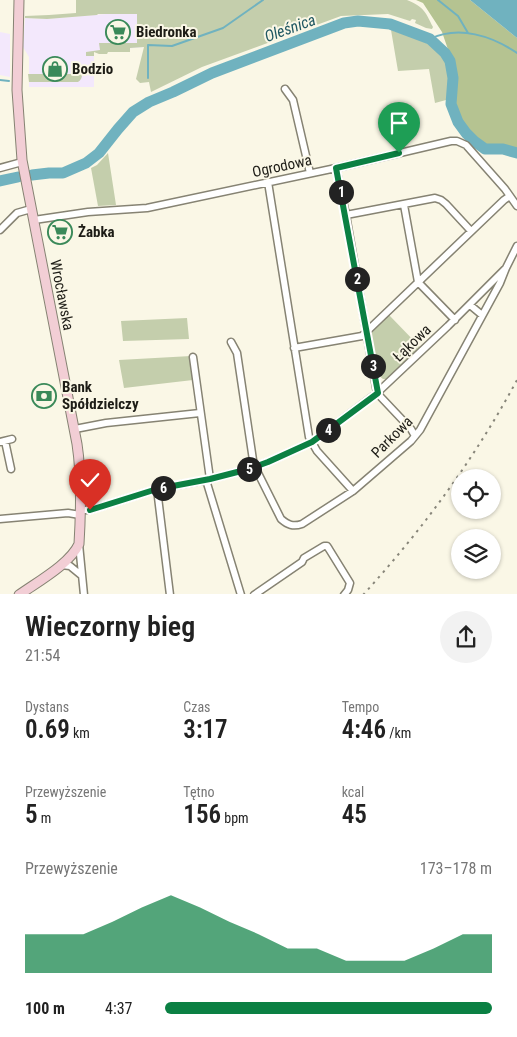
<!DOCTYPE html>
<html lang="pl">
<head>
<meta charset="utf-8">
<style>
	body { margin:0; font-family:"Roboto Condensed",sans-serif; background:#f2f2f2; color:#222; height:100vh; display:flex; flex-direction:column; font-size:19px; white-space:nowrap }
	* { box-sizing:border-box; margin:0 }
	p { font-size:16px; color:#767676 }
	.icon { flex:none; width:28px; height:28px; fill:none; stroke:currentColor; stroke-width:2; stroke-linecap:round; stroke-linejoin:round }
	.map { position:relative; height:594px; overflow:hidden }
	.drawer { display:flex; flex-direction:column; background:#fff; flex:1 }
	.drawer>* { flex:none }
	.tools { position:absolute; left:451px; top:469px; display:grid; gap:10px }
	.tools a { display:grid; place-items:center; width:50px; height:50px; border-radius:50%; background:#fff; box-shadow:0 1px 4px #0004; font-size:25px }
	.pin { position:absolute; display:grid; place-items:center; width:42px; height:42px; color:#fff; margin:-51px -21px; border-radius:50% 50% 50% 0; rotate:-45deg; box-shadow:0 0 5px #0007 }
	.pin .icon { rotate:45deg }
	.km { position:absolute; width:25px; height:25px; margin:-12px; border-radius:50%; background:#222; color:#fff; font-size:14px; line-height:25px; text-align:center }
	.round { display:grid; place-items:center; flex:none; width:52px; height:52px; border-radius:26px; background:#f2f2f2 }
	.headline { display:flex; align-items:center; justify-content:space-between; height:85px; padding:0 25px }
	h1 { font-size:28px; font-weight:600; line-height:38px }
	.stats { display:grid; grid-template-columns:repeat(3,1fr); gap:8px; height:85px; padding:5px 25px }
	.stats div { display:grid; align-content:center }
	.stats b { font-size:25px; font-weight:600 }
	.stats small { font-size:14px; font-weight:400 }
	.stats p { font-size:14px }
	.chart { height:140px; padding:10px 25px }
	.chart p { display:flex; justify-content:space-between }
	.chart svg { width:100%; height:90px; margin-top:5px; fill:#0b8043; opacity:.7 }
	ul { padding:0 25px; list-style:none; font-size:16px }
	li { display:grid; grid-template-columns:80px 60px 1fr; align-items:center; height:38px }
	li i { height:12px; border-radius:6px; background:#0b8043 }
	.map>svg:first-child { display:block }
	.commercial { fill:#f3e8fc }
	.green { fill:#c4ceac }
	.forest { fill:#b5c391 }
	.water { fill:#70b2bf }
	.lines { fill:none; stroke-linecap:round; stroke-linejoin:round }
	.stream { stroke:#70b2bf; stroke-width:2 }
	.river { stroke:#70b2bf; stroke-width:11 }
	.street-casing { stroke:#868373; stroke-width:9 }
	.secondary-casing { stroke:#868373; stroke-width:11 }
	.street { stroke:#fff; stroke-width:6 }
	.secondary { stroke:#f2ced5; stroke-width:9 }
	.rail { stroke:#88867a; stroke-width:2; stroke-dasharray:2.5 5; stroke-linecap:butt }
	.route-casing { stroke:#fff; stroke-width:10 }
	.route { stroke:#0b8043; stroke-width:6 }
	.labels { text-anchor:middle; dominant-baseline:central; stroke-width:4; stroke-linejoin:round; paint-order:stroke }
	.poi-label { font-size:15px; font-weight:bold; fill:#1d1c16; stroke:#faf7e6; text-anchor:start }
	.street-label { font-size:15px; fill:#1d1c16; stroke:#faf7e6 }
	.water-label { font-size:16px; font-style:italic; fill:#1f5761; stroke:#faf7e6 }
</style>
</head>
<body>
<div class="map">
<svg width="517" height="595" viewBox="0 0 517 595">
	<rect width="100%" height="100%" fill="#faf7e6"/>
	<!-- commercial -->
	<path class="commercial" d="M141 11 144 47 94 52V87H29V57L23 47 25 18 47 19Z
		M0 32 10 34V77L0 75Z"/>
	<!-- green -->
	<path class="green" d="M76 0H407C424 7 425 11 433 27L432 29 426 28 415 23 416 20 412 19 410 21 388 14 341 16 202 67 151 92 149 82 140 83 136 79 144 47 130 48V52H108L107 54H99L94 52V56H86V52L100 50 99 43H137V14H98L97 15 47 19 25 18V16L49 15 76 13Z
		M391 30C431 43 459 49 446 100L435 103 429 69 398 71Z
		M28 74H82C82 78 81 80 78 82H29Z
		M108 153 116 205 98 206 91 168 97 165Z
		M389 315 420 347 387 379H383L377 374 370 336 373 330Z
		M187 318 189 339 123 341 121 321Z
		M191 356 193 380 124 388 119 360Z"/>
	<!-- forest -->
	<path class="forest" d="M416 0H470L517 38V150L484 145 466 128 457 113 454 101 452 61 442 32 423 3Z"/>
	<!-- water -->
	<path class="water" d="M470 0H517V38Z"/>
	<g class="lines">
		<!-- stream -->
		<path class="stream" d="M438 0 458 16 468 33
			M430 39C459 25 492 36 517 53
			M148 78V45L172 46 223 28 263 0
			M0 80 9 81"/>
		<!-- river -->
		<path class="river" d="M32 175 49 173H63L86 163 99 153 118 129 133 112 149 102 173 92 212 73 344 23 358 21 390 24 430 39 445 53 450 61 453 78 451 104 458 122 466 133 474 141 485 149H503L517 153
			M0 181 18 177"/>
		<defs>
			<path id="street" d="M285 89 293 100 310 173
				M0 168 22 162
				M336 168 346 215 377 393 411 429 415 436
				M268 182 309 437 317 451 353 491
				M404 205 418 282 455 320
				M346 215 435 198 441 200 446 204 471 231
				M34 220 88 212 147 208 336 168 451 141H457L466 145 505 189 517 206
				M0 230 17 213 31 209
				M470 305 482 315
				M231 342 237 353 253 460 255 467 281 519C288 525 293 527 302 524L353 491 411 441 420 430 500 283 506 268
				M294 348 362 336 504 200 510 196
				M193 357 210 479
				M75 429 106 423 200 413
				M5 441 11 469
				M0 442 12 439
				M206 480 241 595
				M157 489 170 595
				M80 510H90L157 489 206 480 249 469 268 462 312 442 377 393 448 326 506 268 517 246
				M0 519 68 513 80 515
				M79 544 84 595
				M61 565 70 566 81 575
				M254 595 302 562 304 558 324 546H327L329 549 350 583 348 590 344 595"/>
			<path id="secondary" d="M19 595C37 582 70 564 79 544 81 511 82 477 77 444L22 160 17 90 19 0"/>
		</defs>
		<!-- street casing -->
		<use href="#street" class="street-casing"/>
		<!-- secondary casing -->
		<use href="#secondary" class="secondary-casing"/>
		<!-- street -->
		<use href="#street" class="street"/>
		<!-- secondary -->
		<use href="#secondary" class="secondary"/>
		<!-- rail -->
		<path class="rail" d="M363 595C423 529 475 458 517 380"/>
	</g>
	<g class="lines">
		<defs>
			<path id="route" d="M90 510 157 489 210 479 249 469 268 462 312 442 378 393 336 168 399 153"/>
		</defs>
		<!-- route casing -->
		<use href="#route" class="route-casing"/>
		<!-- route -->
		<use href="#route" class="route"/>
	</g>
	<!-- icons -->
	<defs>
		<symbol id="supermarket-ring" viewBox="-11 -11 22 22"><circle r="9.5" fill="#faf7e6" stroke="#3a8959" stroke-width="1.5"/><path d="M-6-5.5h2.5l.6 2H6L4.5 2H-2.5L-4.4-4H-6ZM-1.5 3.2a1.3 1.3 0 1 0 .1 0ZM3 3.2a1.3 1.3 0 1 0 .1 0Z" fill="#3a8959"/></symbol>
		<symbol id="shop-ring" viewBox="-11 -11 22 22"><circle r="9.5" fill="#faf7e6" stroke="#3a8959" stroke-width="1.5"/><path d="M-5-2.5h2.3a2.7 3.5 0 0 1 5.4 0H5L5.5 6h-11ZM-1.5-2.5h3a1.5 2.3 0 0 0-3 0Z" fill="#3a8959"/></symbol>
		<symbol id="bank-ring" viewBox="-11 -11 22 22"><circle r="9.5" fill="#faf7e6" stroke="#3a8959" stroke-width="1.5"/><path d="M-6-4H6V4H-6ZM0-2.3a2.3 2.3 0 1 0 0 4.6a2.3 2.3 0 1 0 0-4.6Z" fill="#3a8959"/></symbol>
	</defs>
	<g fill-rule="evenodd">
		<use href="#supermarket-ring" x="104" y="18" width="28" height="28"/>
		<use href="#shop-ring" x="41" y="55" width="28" height="28"/>
		<use href="#supermarket-ring" x="46" y="218" width="28" height="28"/>
		<use href="#bank-ring" x="30" y="382" width="28" height="28"/>
	</g>
	<g class="labels">
		<!-- poi labels -->
		<g class="poi-label">
			<text x="136" y="32">Biedronka</text>
			<text x="72" y="69">Bodzio</text>
			<text x="78" y="232">Żabka</text>
			<text x="62" y="387">Bank<tspan x="62" dy="17">Spółdzielczy</tspan></text>
		</g>
		<!-- street labels -->
		<g class="street-label">
			<text transform="translate(282 166) rotate(-12)">Ogrodowa</text>
			<text transform="translate(62 295) rotate(79)">Wrocławska</text>
			<text transform="translate(412 343) rotate(-44)">Łąkowa</text>
			<text transform="translate(392 437) rotate(-45)">Parkowa</text>
		</g>
		<!-- water labels -->
		<g class="water-label">
			<text transform="translate(290 28) rotate(-20)">Oleśnica</text>
		</g>
	</g>
</svg>
<div class="tools">
<a><svg class="icon" aria-label="locate" viewBox="0 0 24 24"><circle cx="12" cy="12" r="6"/><path d="M12 2v4M12 18v4M2 12h4M18 12h4"/></svg></a>
<a><svg class="icon" aria-label="layers" viewBox="0 0 24 24"><path d="M12 4l9 5-9 5-9-5zM3 14l9 5 9-5"/></svg></a>
</div>
<div class="pin" style="left:399px;top:153px;background:#1e9e55"><svg class="icon" aria-label="arrive" viewBox="0 0 24 24"><path d="M6 21V4h12l-3 4 3 4H6"/></svg></div>
<div class="pin" style="left:90px;top:510px;background:#d93025"><svg class="icon" aria-label="check" viewBox="0 0 24 24"><path d="M5 12l5 5 9-10"/></svg></div>
<b class="km" style="left:341px;top:192px">1</b>
<b class="km" style="left:357px;top:279px">2</b>
<b class="km" style="left:373px;top:366px">3</b>
<b class="km" style="left:328px;top:430px">4</b>
<b class="km" style="left:249px;top:469px">5</b>
<b class="km" style="left:163px;top:488px">6</b>
</div>
<section class="drawer">
<div class="headline"><div><h1>Wieczorny bieg</h1><p>21:54</p></div><a class="round"><svg class="icon" aria-label="share" viewBox="0 0 24 24"><path d="M12 15V3M7 8l5-5 5 5M5 13v7h14v-7"/></svg></a></div>
<div class="stats">
<div><p>Dystans</p><b>0.69<small> km</small></b></div>
<div><p>Czas</p><b>3:17</b></div>
<div><p>Tempo</p><b>4:46<small> /km</small></b></div>
</div>
<div class="stats">
<div><p>Przewyższenie</p><b>5<small> m</small></b></div>
<div><p>Tętno</p><b>156<small> bpm</small></b></div>
<div><p>kcal</p><b>45</b></div>
</div>
<div class="chart"><p><span>Przewyższenie</span>173–178 m</p>
<svg viewBox="0 0 160 44" preserveAspectRatio="none"><path d="M0 44V25L10 25L20 25L30 19L40 12L50 6L60 12L70 19L80 25L90 32L100 32L110 38L120 38L130 38L140 32L150 25L160 25V44z"/></svg>
</div>
<ul>
<li><b>100 m</b>4:37<i style="width:100%"></i></li>
</ul>
</section>
</body>
</html>
